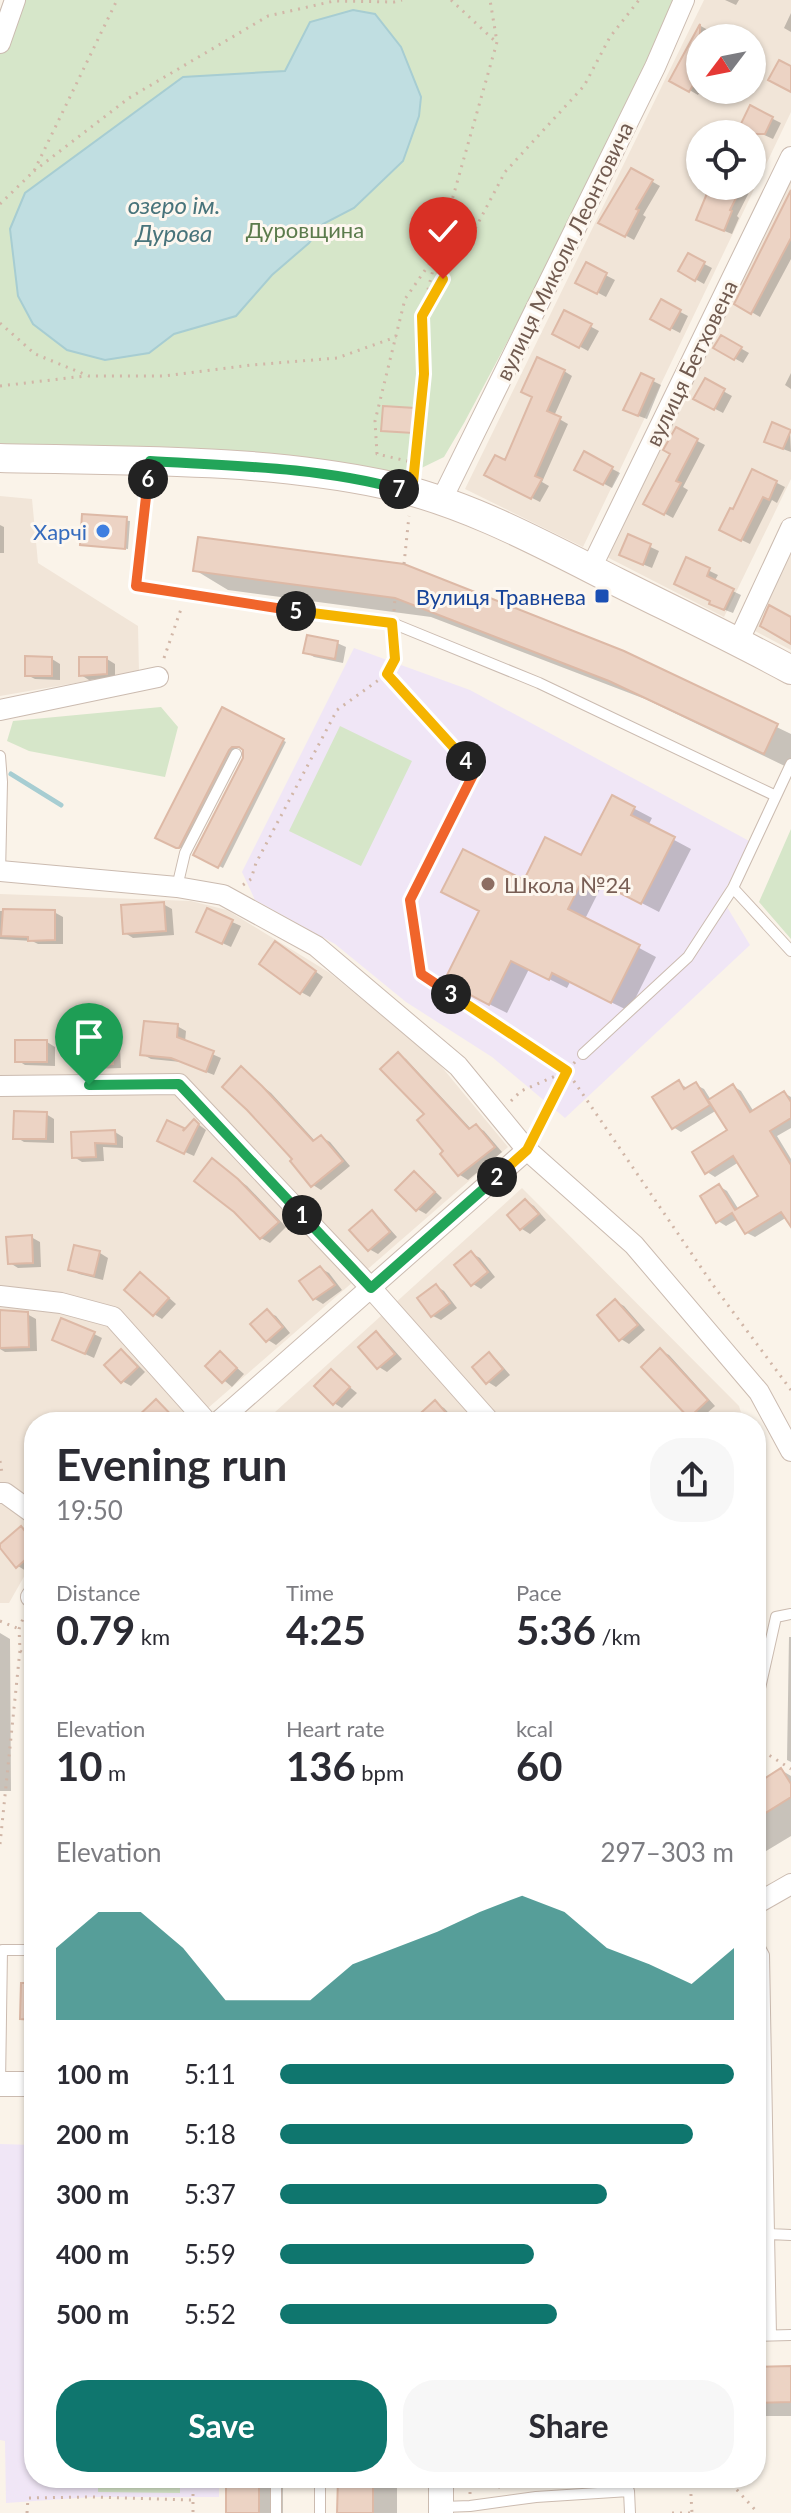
<!DOCTYPE html>
<html lang="en">
<head>
<meta charset="utf-8">
<style>
	body { margin:0; font-family:Lato,sans-serif; background:#f7f7f7; color:#2b2b33; height:100vh; display:flex; flex-direction:column; font-size:30px; white-space:nowrap }
	* { box-sizing:border-box; margin:0 }
	p { font-size:26px; color:#7c7c81 }
	.icon { flex:none; width:44px; height:44px; fill:none; stroke:currentColor; stroke-width:2; stroke-linecap:round; stroke-linejoin:round }
	.map { position:relative; flex:1; overflow:hidden }
	.details { position:absolute; left:24px; top:1412px; width:742px; height:1076px; display:flex; flex-direction:column; background:#fff; border-radius:32px; box-shadow:0 2px 6px #0004 }
	.details>* { flex:none }
	.needle { width:52px; rotate:238deg }
	.fabs { position:absolute; left:686px; top:24px; display:grid; gap:16px }
	.fabs a { display:grid; place-items:center; width:80px; height:80px; border-radius:50%; background:#fff; box-shadow:0 2px 6px #0004; font-size:40px }
	.pin { position:absolute; display:grid; place-items:center; width:68px; height:68px; color:#fff; margin:-82px -34px; border-radius:50% 50% 50% 0; rotate:-45deg; box-shadow:0 0 8px #0007 }
	.pin .icon { rotate:45deg }
	.km { position:absolute; width:40px; height:40px; margin:-20px; border-radius:50%; background:#222; color:#fff; font-size:22px; line-height:40px; text-align:center }
	.round { display:grid; place-items:center; flex:none; width:84px; height:84px; border-radius:32px; background:#f7f7f7 }
	.head { display:flex; align-items:center; justify-content:space-between; height:136px; padding:0 32px }
	h1 { font-size:44px; font-weight:700; line-height:60px }
	.stats { display:grid; grid-template-columns:repeat(3,1fr); gap:12px; height:136px; padding:8px 32px }
	.stats div { display:grid; align-content:center }
	.stats b { font-size:40px; font-weight:700 }
	.stats small { font-size:22px; font-weight:400 }
	.stats p { font-size:22px }
	.chart { height:224px; padding:16px 32px }
	.chart p { display:flex; justify-content:space-between }
	.chart svg { width:100%; height:144px; margin-top:8px; fill:#0f766e; opacity:.7 }
	.action { display:flex; gap:16px; margin-top:auto; padding:16px 32px }
	.action a { flex:1; height:92px; border-radius:32px; background:#0f766e; color:#fff; font-size:32px; font-weight:700; line-height:92px; text-align:center }
	.action a+a { background:#f7f7f7; color:#2b2b33 }
	ul { padding:0 32px; list-style:none; font-size:26px }
	li { display:grid; grid-template-columns:128px 96px 1fr; align-items:center; height:60px }
	li i { height:20px; border-radius:10px; background:#0f766e }
	.map>svg:first-child { display:block }
	.residential { fill:#f1e5d8; fill-rule:evenodd }
	.education { fill:#f0e6f6 }
	.green { fill:#d6e6c9 }
	.water { fill:#c0dee1; stroke:#a7cdd2; stroke-width:2 }
	.shadow { fill:#0003 }
	.lines { fill:none; stroke-linecap:round; stroke-linejoin:round }
	.stream { stroke:#a7cdd2; stroke-width:5 }
	.building { fill:#ecd3c4; stroke:#ddb9a6; stroke-width:2 }
	.service-casing { stroke:#cbbbb0; stroke-width:12 }
	.minor-casing { stroke:#cbbbb0; stroke-width:22 }
	.tertiary-casing { stroke:#cbbbb0; stroke-width:26 }
	.secondary-casing { stroke:#cfbdb1; stroke-width:30 }
	.path { stroke:#d1b6a7; stroke-width:3; stroke-dasharray:2 6; stroke-linecap:butt }
	.service { stroke:#fff; stroke-width:10 }
	.minor { stroke:#fff; stroke-width:20 }
	.tertiary { stroke:#fff; stroke-width:24 }
	.secondary { stroke:#fff; stroke-width:28 }
	.split-1-casing { stroke:#fff; stroke-width:16 }
	.split-2-casing { stroke:#fff; stroke-width:16 }
	.split-3-casing { stroke:#fff; stroke-width:16 }
	.split-4-casing { stroke:#fff; stroke-width:16 }
	.split-5-casing { stroke:#fff; stroke-width:16 }
	.split-6-casing { stroke:#fff; stroke-width:16 }
	.split-7-casing { stroke:#fff; stroke-width:16 }
	.split-8-casing { stroke:#fff; stroke-width:16 }
	.split-1 { stroke:#22a559; stroke-width:10 }
	.split-2 { stroke:#22a559; stroke-width:10 }
	.split-3 { stroke:#f5b400; stroke-width:10 }
	.split-4 { stroke:#f0652b; stroke-width:10 }
	.split-5 { stroke:#f5b400; stroke-width:10 }
	.split-6 { stroke:#f0652b; stroke-width:10 }
	.split-7 { stroke:#22a559; stroke-width:10 }
	.split-8 { stroke:#f5b400; stroke-width:10 }
	.shop-dot { fill:#3f7fe0; stroke:#fdf7ef; stroke-width:3 }
	.transit-dot { fill:#1a4fb4; stroke:#fdf7ef; stroke-width:3 }
	.education-dot { fill:#8d6e63; stroke:#fdf7ef; stroke-width:3 }
	.labels { text-anchor:middle; dominant-baseline:central; stroke-width:6; stroke-linejoin:round; paint-order:stroke }
	.park-label { font-size:22px; fill:#5b7b4c; stroke:#fdf7ef }
	.street-label { font-size:22px; fill:#715b50; stroke:#fdf7ef }
	.shop-label { font-size:22px; fill:#366cbe; stroke:#fdf7ef; text-anchor:end }
	.transit-label { font-size:22px; fill:#164399; stroke:#fdf7ef; text-anchor:end }
	.education-label { font-size:22px; fill:#785e54; stroke:#fdf7ef; text-anchor:start }
	.water-label { font-size:24px; font-style:italic; fill:#48747b; stroke:#fdf7ef }
</style>
</head>
<body>
<div class="map">
<svg width="791" height="2513" viewBox="0 0 791 2513">
	<rect width="100%" height="100%" fill="#faf3e9"/>
	<!-- residential -->
	<path class="residential" d="M704 0H791V112L583 547 465 489ZM700 38H752V90H700ZM700 134H752V186H700Z
		M791 172V479L724 617 607 557Z
		M0 496 32 499 38 563 138 626 139 672 0 696Z
		M791 539V650L749 628Z
		M0 894 191 901 227 910 330 973 436 1060 508 1147 192 1422H34V1559L9 1603H0Z
		M522 1188 739 1406 744 1422H264Z"/>
	<!-- education -->
	<path class="education" d="M354 648 470 690 751 842 721 897 750 945 565 1118 492 1057 406 1002 335 944 255 900 242 872Z
		M0 2144 34 2145V2478H219V2497H92L6 2503 5 2441 0 2440Z"/>
	<!-- green -->
	<path class="green" d="M7 0H676L583 199 464 423 444 457 405 476 249 452 173 447 0 445V24Z
		M161 707 178 727 165 777 29 751 7 741 13 721Z
		M340 726 412 761 361 866 289 831Z
		M791 829V939L759 902Z
		M98 2478H180V2493L98 2492Z"/>
	<!-- water -->
	<path class="water" d="M353 10 375 14 401 47 421 97 419 116 403 161 354 208 323 224 309 243 272 275 236 316 174 334 149 353 105 360 67 350 33 324 18 296 10 229 25 193 183 77 285 71 310 22Z"/>
	<!-- shadow -->
	<path class="shadow" d="M725 0H739L736 5Z
		M791 13V32L784 28Z
		M699 25 722 38H700L701 90 698 95 672 80Z
		M751 108 781 123 773 139 751 129Z
		M752 164 761 169 737 216 739 218 732 234 707 224 718 186H752Z
		M632 170 660 186 643 215 646 217 634 240 601 222Z
		M791 191V259L760 317 736 303Z
		M689 256 712 268 704 284 681 271Z
		M586 265 615 280 606 297 578 282Z
		M661 302 688 316 680 333 653 319Z
		M565 313 599 331 588 351 555 333Z
		M721 337 749 353 743 363 716 348Z
		M564 371 572 376 554 416 568 424 542 482 549 486 540 502 487 475 506 463Z
		M791 373V389L785 385Z
		M653 381 661 385 647 419 633 414Z
		M705 381 732 396 723 413 696 399Z
		M414 410 418 412 416 434 384 430Z
		M676 430 705 445 683 487 688 490 673 518 645 503 672 453Z
		M790 432 791 452 775 446Z
		M584 454 620 473 612 488 576 469Z
		M753 471 785 487 777 503 772 500 750 544 729 534Z
		M84 516 130 521 128 549 82 544Z
		M0 525 4 527V553H0Z
		M629 537 659 551 652 568 630 559Z
		M200 540 623 653 791 734V769L645 699 431 617 228 590 195 570Z
		M687 560 718 575 714 582 741 595 733 613 720 608Z
		M337 643 346 647 343 663 314 657 306 652Z
		M52 659 60 664V680L35 679 27 675Z
		M107 659 115 664V678L89 680 81 675Z
		M223 710 286 742 223 868 196 854 245 758 243 748H237L232 752 182 849 158 837Z
		M612 797 652 818 648 826 691 849 659 912 603 883 585 919 656 957 629 1011 570 982 567 988 529 969 507 1013 463 991 525 882 582 858Z
		M163 904 172 909 174 935 133 938 125 933Z
		M0 911 54 912 63 917V944H38L32 941 0 939Z
		M208 911 241 926 231 947 207 936Z
		M284 948 323 977 310 997 301 992Z
		M177 1026 186 1031 185 1042 221 1058 214 1075 181 1062 151 1059 142 1054Z
		M47 1042 55 1047V1066L25 1065 17 1060Z
		M112 1042 120 1047 121 1068 90 1069 81 1064Z
		M398 1054 406 1059 472 1130 476 1126 484 1131 502 1152 468 1180 460 1175 442 1154 446 1151Z
		M241 1069 271 1093 316 1142 321 1137 330 1142 350 1166 321 1190 313 1185Z
		M679 1083 687 1088 696 1085 704 1089 711 1100 733 1086 741 1091 754 1112 784 1093 791 1097V1128L777 1136 791 1159V1223L787 1217 755 1237 747 1233 738 1219 726 1226 718 1221 719 1186 727 1191 739 1210 761 1197 739 1162 715 1177 707 1172 730 1130 717 1110 681 1132 673 1127Z
		M46 1114 54 1119V1143L24 1142 16 1137Z
		M194 1121 206 1130 194 1156 165 1143 168 1123 185 1131Z
		M115 1132 123 1137V1148L103 1147 104 1161 82 1162 74 1157 73 1134Z
		M220 1166 247 1186 286 1227 270 1243 261 1238 235 1210Z
		M414 1174 422 1179 442 1198 426 1214 417 1209Z
		M526 1201 534 1206 546 1220 530 1234 522 1229 510 1215Z
		M372 1213 380 1218 397 1237 378 1254 369 1249Z
		M31 1237 40 1242 41 1267 18 1268 10 1263Z
		M76 1247 100 1253 108 1258 103 1280 79 1274 70 1269Z
		M471 1253 480 1258 495 1277 481 1289 473 1284Z
		M320 1268 329 1273 342 1290 323 1304 315 1299 302 1282Z
		M148 1279 176 1304 162 1319 154 1314Z
		M436 1286 444 1291 457 1308 441 1320 433 1316Z
		M615 1301 624 1306 645 1330 629 1344 621 1339Z
		M0 1312 27 1314 36 1319 37 1351 5 1352 0 1349Z
		M267 1312 276 1316 290 1333 276 1345 268 1340 253 1324Z
		M94 1334 102 1338 94 1358 63 1344Z
		M376 1334 384 1339 402 1359 387 1372 379 1367Z
		M661 1351 669 1355 715 1406 698 1421 690 1416Z
		M121 1352 129 1356 145 1372 131 1386 122 1381Z
		M220 1353 244 1374 232 1387 207 1366Z
		M489 1355 497 1360 510 1375 496 1387 488 1382Z
		M331 1372 357 1393 342 1408 334 1403Z
		M435 1403 444 1408 457 1422H421Z
		M21 1528 34 1539V1564L26 1571 18 1566Z
		M0 1633 10 1639 11 1791H0Z
		M789 1637H791V1762L787 1760Z
		M781 1770 791 1776V1836L756 1857V1786Z
		M756 2212 774 2223 775 2263H761V2275H756Z
		M791 2368V2416H756V2369Z
		M228 2478H283V2513H228Z
		M339 2478H397V2513H339Z
		M639 2478H690V2484L643 2485 640 2483Z"/>
	<g class="lines">
		<!-- stream -->
		<path class="stream" d="M11 774 61 805"/>
	</g>
	<!-- building -->
	<path class="building" d="M700 24V73L689 92 669 81Z
		M779 60 791 66V92L768 80Z
		M750 105 773 117 765 134H736Z
		M631 168 653 180 636 209 639 210 625 237 598 223Z
		M710 186H742L730 210 732 211 724 231 696 220Z
		M791 190V238L751 314 734 304Z
		M688 253 705 262 695 281 678 271Z
		M586 262 607 273 597 294 575 283Z
		M661 299 681 310 670 330 650 319Z
		M564 310 592 324 579 348 552 334Z
		M721 335 742 347 734 360 713 348Z
		M537 357 565 370 547 411 561 417 535 476 542 479 531 499 484 475 495 455 505 460 532 397 521 392Z
		M641 373 654 379 638 416 623 410Z
		M705 378 725 389 714 410 693 399Z
		M383 406 415 408 413 433 381 431Z
		M772 422 791 430 783 449 764 442Z
		M676 427 698 439 676 481 681 483 664 515 643 504 670 454 663 450Z
		M584 451 613 467 603 485 574 470Z
		M752 469 777 481 769 500 763 497 741 541 719 530 730 508 733 509Z
		M82 514 127 517 125 549 80 545Z
		M628 534 651 544 643 565 619 555Z
		M198 537 404 564 624 651 778 724 764 754 609 681 395 598 193 571Z
		M686 557 710 568 707 576 734 589 724 610 709 604 710 601 674 584Z
		M769 605 791 617V644L760 626Z
		M307 635 338 641 335 659 303 653Z
		M25 656 52 657V676H25Z
		M79 657H107V674L79 676Z
		M222 707 284 739 218 868 193 855 243 758V750L239 747H232L229 750 179 848H176L155 838Z
		M612 795 635 807 631 815 675 837 641 904 585 875 568 909 640 945 611 1003 552 973 549 980 511 961 489 1005 444 981 479 911 441 892 463 849 524 880 545 837 581 855Z
		M164 902 166 931 123 934 121 905Z
		M207 908 233 920 222 944 196 932Z
		M3 909 55 910V940L28 941V937L1 936Z
		M275 941 316 971 300 994 259 964Z
		M144 1021 178 1024 177 1037 214 1051 206 1072 171 1058 140 1055Z
		M15 1040H47V1062H15Z
		M78 1040H112L113 1064 79 1065Z
		M398 1052 469 1129 476 1124 495 1147 458 1176 440 1154 443 1151 417 1120 424 1114 380 1069Z
		M241 1066 262 1086 313 1141 321 1135 343 1161 311 1187 290 1161 292 1159 247 1110 222 1087Z
		M679 1080 684 1089 696 1082 710 1105 672 1129 652 1097Z
		M733 1084 750 1112 784 1091 791 1102V1118L770 1131 791 1165V1227L781 1212 745 1234 732 1213 716 1223 700 1196 719 1184 735 1210 758 1196 733 1156 705 1174 692 1152 727 1130 708 1100Z
		M14 1111 47 1112 46 1139H13Z
		M194 1119 199 1124 184 1154 157 1141 167 1120 184 1128 183 1131Z
		M115 1130 116 1144 95 1143 96 1157 72 1158 71 1132Z
		M212 1158 238 1179 279 1222 260 1239 234 1212 194 1181Z
		M414 1171 435 1192 416 1211 395 1190Z
		M525 1199 539 1214 520 1230 507 1215Z
		M372 1210 390 1232 368 1251 349 1230Z
		M32 1235 33 1263 8 1264 6 1237Z
		M74 1245 100 1251 94 1276 68 1270Z
		M471 1251 488 1272 471 1286 454 1265Z
		M320 1266 335 1285 313 1300 299 1281Z
		M140 1272 169 1298 153 1316 124 1290Z
		M436 1284 450 1303 431 1317 417 1298Z
		M615 1299 638 1325 619 1341 597 1315Z
		M267 1309 283 1327 266 1342 250 1324Z
		M0 1310 28 1312 29 1347 0 1348Z
		M61 1318 95 1332 85 1354 52 1340Z
		M376 1331 395 1354 377 1369 358 1347Z
		M660 1348 708 1400 689 1418 641 1367Z
		M121 1349 138 1367 121 1383 104 1365Z
		M220 1351 237 1368 222 1383 205 1366Z
		M489 1352 503 1369 486 1384 472 1367Z
		M331 1369 350 1387 333 1405 314 1386Z
		M156 1399 178 1422H132Z
		M435 1400 454 1422H411Z
		M21 1526 34 1542V1552L16 1568 0 1548V1544Z
		M781 1768 791 1784V1797L756 1819V1784Z
		M21 1983H34V2020L20 2019Z
		M791 2366V2402L756 2403V2367Z
		M226 2478H259V2513H226Z
		M338 2478H373V2513H337Z"/>
	<g class="lines">
		<defs>
			<path id="service" d="M150 463 136 586 313 614 392 623 539 683 776 796
				M0 756 2 782 0 874
				M177 887 185 853 236 754
				M733 888 791 951
				M583 1054 688 957 733 888 791 764
				M756 1706 776 1617 791 1614
				M756 1940 764 1955 769 2234
				M0 2084 2 1950H34
				M771 2335 769 2234 791 2235
				M756 2336 791 2335
				M276 2478V2513
				M443 2507 470 2506 536 2497 629 2491 630 2513
				M320 2513V2478"/>
			<path id="minor" d="M0 43 15 0
				M441 501 655 67 684 0
				M591 568 791 157
				M738 642 791 528
				M0 710 158 677
				M0 871 177 887 223 895 316 946 458 1066 527 1150 634 1245 759 1392 791 1451
				M0 1086 179 1084 371 1288 490 1422
				M0 1296 61 1303 113 1317 207 1422
				M218 1422 527 1150
				M0 1493H5L34 1514
				M31 1597 34 1593
				M756 1904 791 1884"/>
			<path id="tertiary" d="M0 2084H34
				M441 2478V2513"/>
			<path id="secondary" d="M0 458C127 461 257 458 382 484 466 502 542 544 617 582 675 611 734 639 791 670"/>
		</defs>
		<!-- service casing -->
		<use href="#service" class="service-casing"/>
		<!-- minor casing -->
		<use href="#minor" class="minor-casing"/>
		<!-- tertiary casing -->
		<use href="#tertiary" class="tertiary-casing"/>
		<!-- secondary casing -->
		<use href="#secondary" class="secondary-casing"/>
		<!-- path -->
		<path class="path" d="M451 0 495 41
			M34 171 129 98 268 16 334 1 394 2 402 0
			M0 204 34 171 117 0
			M422 313 436 258
			M0 323 35 354 89 376H163L252 365 337 358 396 337
			M0 386 85 376
			M416 463 377 454 375 421 405 299 437 253 497 42 490 0
			M415 469 424 374 422 316 475 229 505 172 584 86 610 37 639 0
			M404 564 409 516
			M394 611 395 598
			M164 658 181 609
			M387 674 475 771 410 900 421 974 567 1071
			M243 885 251 879 256 863 337 710 387 674 395 659 393 638
			M575 1062 567 1071 713 1285 791 1390
			M511 1101 521 1091 567 1071
			M537 1132 567 1071
			M0 1461 2 1473
			M0 1621 19 1629
			M20 1651 34 1659
			M756 1747 791 1769
			M0 1844 20 1650 19 1629 24 1616
			M193 2478V2513
			M690 2478 692 2513
			M726 2478 758 2513
			M498 2488 505 2478
			M470 2494V2478
			M27 2513 28 2498 92 2497 193 2500
			M672 2513H692"/>
		<!-- service -->
		<use href="#service" class="service"/>
		<!-- minor -->
		<use href="#minor" class="minor"/>
		<!-- tertiary -->
		<use href="#tertiary" class="tertiary"/>
		<!-- secondary -->
		<use href="#secondary" class="secondary"/>
	</g>
	<g class="lines">
		<defs>
			<path id="split-1" d="M89 1085 179 1084 302 1215"/>
			<path id="split-2" d="M302 1215 371 1288 497 1177"/>
			<path id="split-3" d="M451 994 567 1071 527 1150 497 1177"/>
			<path id="split-4" d="M451 994 421 974 410 900 475 771 466 761"/>
			<path id="split-5" d="M296 611 392 623 395 659 387 674 466 761"/>
			<path id="split-6" d="M148 479 136 586 296 611"/>
			<path id="split-7" d="M148 479 150 461C233 466 318 467 399 489"/>
			<path id="split-8" d="M399 489 412 492 424 374 422 316 443 279"/>
		</defs>
		<!-- split-1 casing -->
		<use href="#split-1" class="split-1-casing"/>
		<!-- split-2 casing -->
		<use href="#split-2" class="split-2-casing"/>
		<!-- split-3 casing -->
		<use href="#split-3" class="split-3-casing"/>
		<!-- split-4 casing -->
		<use href="#split-4" class="split-4-casing"/>
		<!-- split-5 casing -->
		<use href="#split-5" class="split-5-casing"/>
		<!-- split-6 casing -->
		<use href="#split-6" class="split-6-casing"/>
		<!-- split-7 casing -->
		<use href="#split-7" class="split-7-casing"/>
		<!-- split-8 casing -->
		<use href="#split-8" class="split-8-casing"/>
		<!-- split-1 -->
		<use href="#split-1" class="split-1"/>
		<!-- split-2 -->
		<use href="#split-2" class="split-2"/>
		<!-- split-3 -->
		<use href="#split-3" class="split-3"/>
		<!-- split-4 -->
		<use href="#split-4" class="split-4"/>
		<!-- split-5 -->
		<use href="#split-5" class="split-5"/>
		<!-- split-6 -->
		<use href="#split-6" class="split-6"/>
		<!-- split-7 -->
		<use href="#split-7" class="split-7"/>
		<!-- split-8 -->
		<use href="#split-8" class="split-8"/>
	</g>
	<!-- markers -->
	<circle class="shop-dot" cx="103" cy="531" r="8"/>
	<rect class="transit-dot" x="594" y="588" width="16" height="16" rx="4"/>
	<circle class="education-dot" cx="488" cy="884" r="8"/>
	<g class="labels">
		<!-- park labels -->
		<g class="park-label">
			<text x="305" y="229">Дуровщина</text>
		</g>
		<!-- street labels -->
		<g class="street-label">
			<text transform="translate(564 251) rotate(-64)">вулиця Миколи Леонтовича</text>
			<text transform="translate(691 363) rotate(-64)">вулиця Бетховена</text>
		</g>
		<!-- shop labels -->
		<g class="shop-label">
			<text x="87" y="531">Харчі</text>
		</g>
		<!-- transit labels -->
		<g class="transit-label">
			<text x="586" y="596">Вулиця Травнева</text>
		</g>
		<!-- education labels -->
		<g class="education-label">
			<text x="504" y="884">Школа №24</text>
		</g>
		<!-- water labels -->
		<g class="water-label">
			<text x="174" y="204">озеро ім.<tspan x="174" dy="28">Дурова</tspan></text>
		</g>
	</g>
</svg>
<div class="fabs">
<a><svg class="needle" viewBox="-14 -14 28 28"><path d="M0-13l5 13h-10z" fill="#e53935"/><path d="M0 13l5-13h-10z" fill="#7c7c81"/></svg></a>
<a><svg class="icon" aria-label="locate" viewBox="0 0 24 24"><circle cx="12" cy="12" r="6"/><path d="M12 2v4M12 18v4M2 12h4M18 12h4"/></svg></a>
</div>
<div class="pin" style="left:89px;top:1085px;background:#1e9e55"><svg class="icon" aria-label="arrive" viewBox="0 0 24 24"><path d="M6 21V4h12l-3 4 3 4H6"/></svg></div>
<div class="pin" style="left:443px;top:279px;background:#d93025"><svg class="icon" aria-label="check" viewBox="0 0 24 24"><path d="M5 12l5 5 9-10"/></svg></div>
<b class="km" style="left:302px;top:1215px">1</b>
<b class="km" style="left:497px;top:1177px">2</b>
<b class="km" style="left:451px;top:994px">3</b>
<b class="km" style="left:466px;top:761px">4</b>
<b class="km" style="left:296px;top:611px">5</b>
<b class="km" style="left:148px;top:479px">6</b>
<b class="km" style="left:399px;top:489px">7</b>
<section class="details">
<div class="head"><div><h1>Evening run</h1><p>19:50</p></div><a class="round"><svg class="icon" aria-label="share" viewBox="0 0 24 24"><path d="M12 15V3M7 8l5-5 5 5M5 13v7h14v-7"/></svg></a></div>
<div class="stats">
<div><p>Distance</p><b>0.79<small> km</small></b></div>
<div><p>Time</p><b>4:25</b></div>
<div><p>Pace</p><b>5:36<small> /km</small></b></div>
</div>
<div class="stats">
<div><p>Elevation</p><b>10<small> m</small></b></div>
<div><p>Heart rate</p><b>136<small> bpm</small></b></div>
<div><p>kcal</p><b>60</b></div>
</div>
<div class="chart"><p><span>Elevation</span>297–303 m</p>
<svg viewBox="0 0 160 44" preserveAspectRatio="none"><path d="M0 44V22L10 11L20 11L30 22L40 38L50 38L60 38L70 27L80 22L90 17L100 11L110 6L120 11L130 22L140 27L150 33L160 22V44z"/></svg>
</div>
<ul>
<li><b>100 m</b>5:11<i style="width:100%"></i></li>
<li><b>200 m</b>5:18<i style="width:91%"></i></li>
<li><b>300 m</b>5:37<i style="width:72%"></i></li>
<li><b>400 m</b>5:59<i style="width:56%"></i></li>
<li><b>500 m</b>5:52<i style="width:61%"></i></li>
</ul>
<div class="action"><a>Save</a><a>Share</a></div>
</section>
</div>
</body>
</html>
